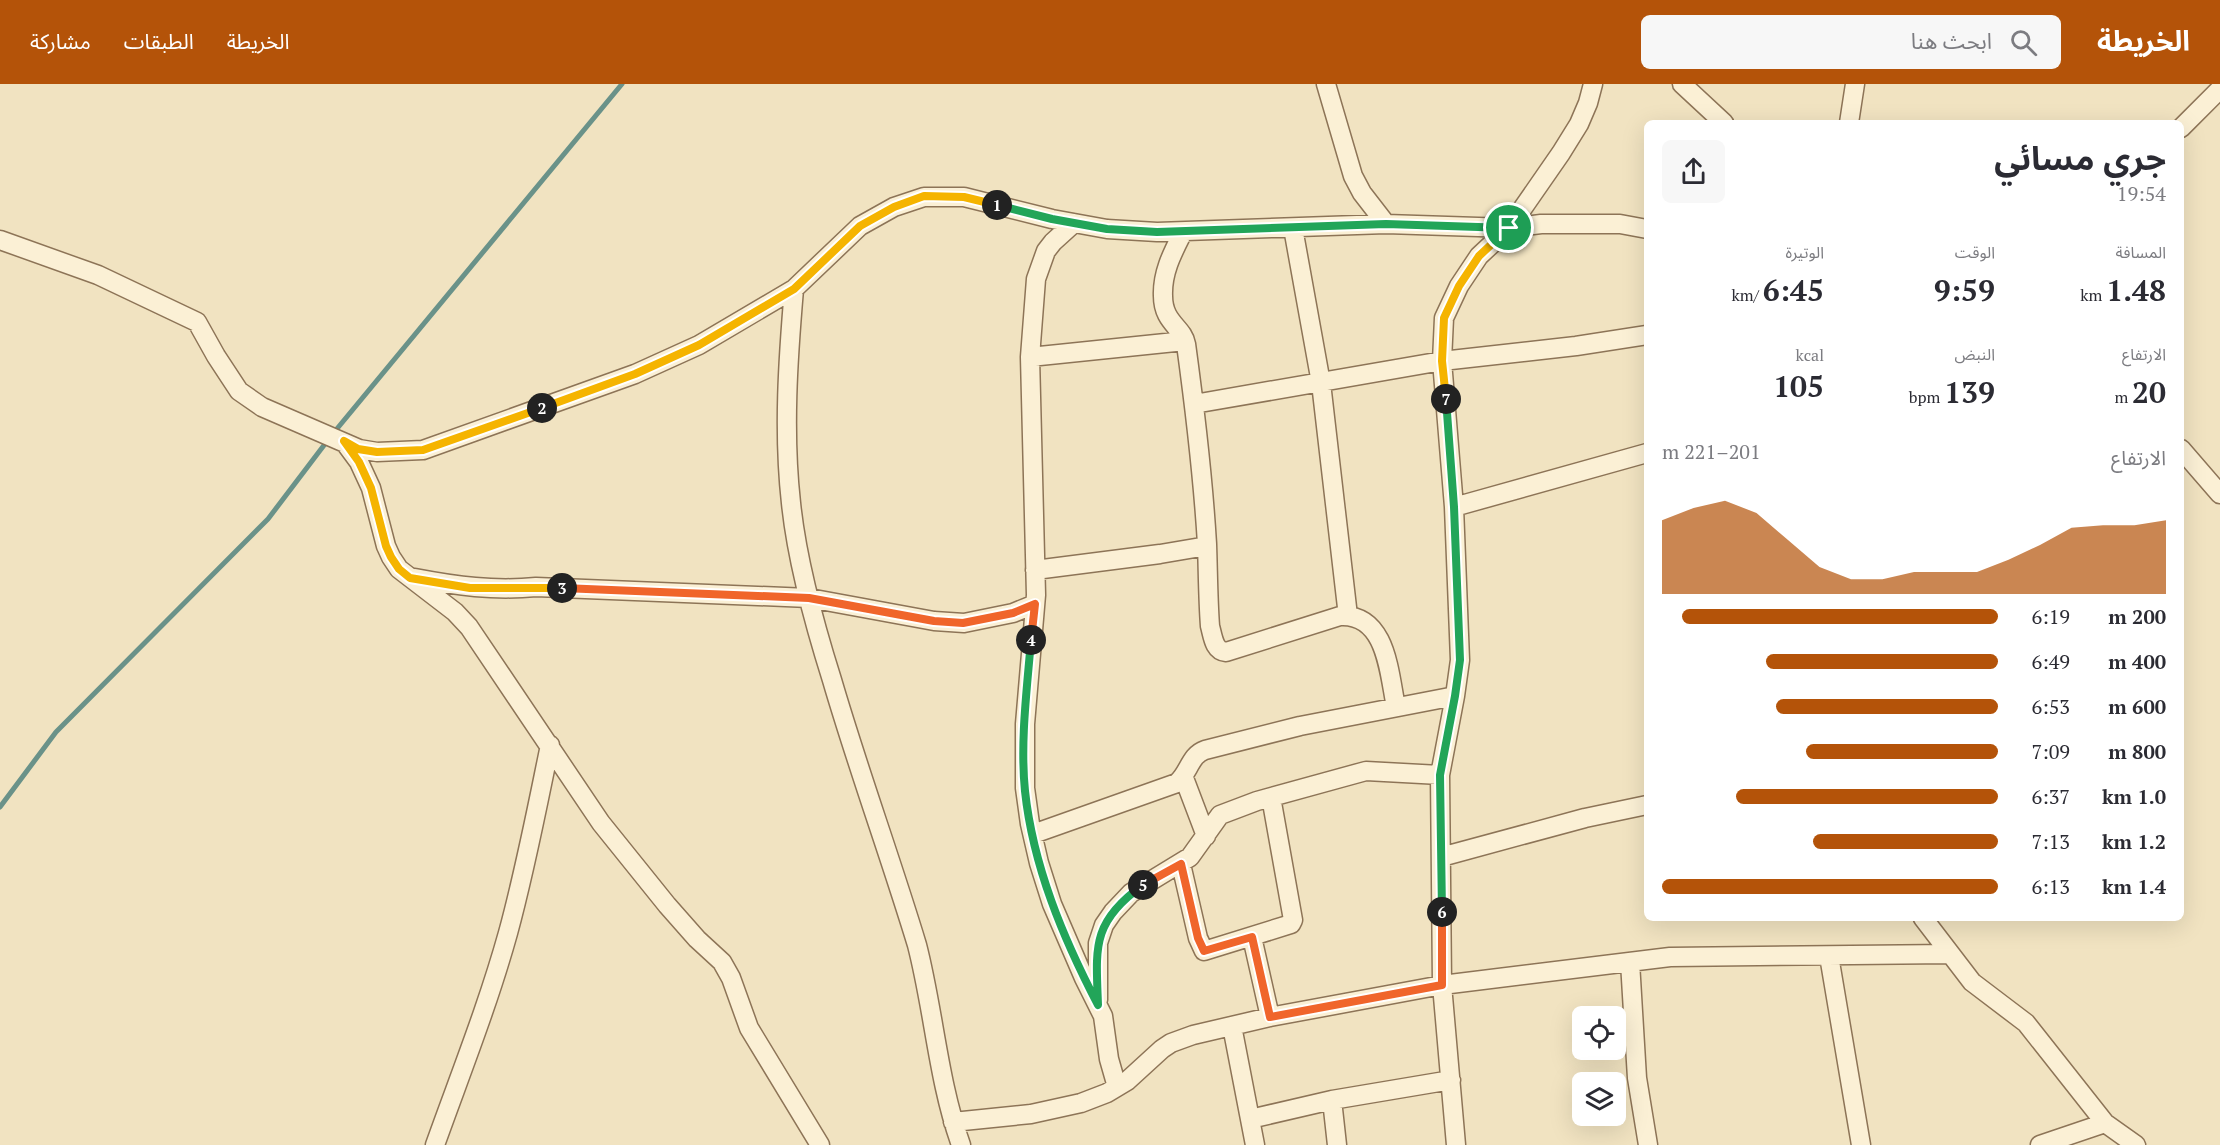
<!DOCTYPE html>
<html lang="ar">
<head>
<meta charset="utf-8">
<style>
	body { margin:0; font-family:"PT Serif","Noto Sans Arabic",serif; background:#f7f7f7; color:#2b2b33; direction:rtl; height:100vh; display:flex; flex-direction:column; font-size:22px; white-space:nowrap }
	* { box-sizing:border-box; margin:0 }
	p { font-size:20px; color:#7c7c81 }
	.icon { flex:none; width:33px; height:33px; fill:none; stroke:currentColor; stroke-width:2; stroke-linecap:round; stroke-linejoin:round }
	.map { position:relative; flex:1; overflow:hidden; direction:ltr }
	.panel { position:absolute; left:1644px; top:36px; width:540px; height:801px; display:flex; flex-direction:column; background:#fff; border-radius:9px; box-shadow:0 6px 24px #0002; direction:rtl }
	.panel>* { flex:none }
	.tools { position:absolute; left:1572px; top:922px; display:grid; gap:12px }
	.tools a { display:grid; place-items:center; width:54px; height:54px; border-radius:9px; background:#fff; box-shadow:0 6px 24px #0002; font-size:30px }
	.pin { position:absolute; display:grid; place-items:center; width:51px; height:51px; color:#fff; margin:-26px; border:3px solid #fff; border-radius:50%; box-shadow:0 2px 6px #0007 }
	.km { position:absolute; width:30px; height:30px; margin:-15px; border-radius:50%; background:#222; color:#fff; font-size:16px; line-height:30px; text-align:center }
	.round { display:grid; place-items:center; flex:none; width:63px; height:63px; border-radius:9px; background:#f7f7f7 }
	.head { display:flex; align-items:center; justify-content:space-between; height:102px; padding:0 18px }
	h1 { font-size:33px; font-weight:700; line-height:45px }
	.metrics { display:grid; grid-template-columns:repeat(3,1fr); gap:9px; height:102px; padding:6px 18px }
	.metrics div { display:grid; align-content:center }
	.metrics b { font-size:30px; font-weight:700 }
	.metrics small { font-size:16px; font-weight:400 }
	.metrics p { font-size:16px }
	.chart { height:168px; padding:12px 18px }
	.chart p { display:flex; justify-content:space-between }
	.chart svg { width:100%; height:108px; margin-top:6px; fill:#b45309; opacity:.7 }
	ul { padding:0 18px; list-style:none; font-size:20px }
	li { display:grid; grid-template-columns:96px 72px 1fr; align-items:center; height:45px }
	li i { height:15px; border-radius:8px; background:#b45309 }
	header { display:flex; align-items:center; gap:36px; box-sizing:border-box; height:84px; padding:0 30px; background:#b45309; color:#fff }
	header strong { font-size:28px }
	nav { display:flex; gap:33px; margin-inline-start:auto; font-size:21px }
	.search { width:420px; height:54px; background:#f7f7f7; display:flex; align-items:center; gap:15px; box-sizing:border-box; padding:0 21px; border-radius:9px; color:#7c7c81; font-size:22px }
	.map>svg:first-child { display:block }
	.lines { fill:none; stroke-linecap:round; stroke-linejoin:round }
	.stream { stroke:#6a9289; stroke-width:5 }
	.street-casing { stroke:#8d7457; stroke-width:21 }
	.street { stroke:#fbf0d5; stroke-width:18 }
	.split-1-casing { stroke:#fff; stroke-width:12 }
	.split-2-casing { stroke:#fff; stroke-width:12 }
	.split-3-casing { stroke:#fff; stroke-width:12 }
	.split-4-casing { stroke:#fff; stroke-width:12 }
	.split-5-casing { stroke:#fff; stroke-width:12 }
	.split-6-casing { stroke:#fff; stroke-width:12 }
	.split-7-casing { stroke:#fff; stroke-width:12 }
	.split-8-casing { stroke:#fff; stroke-width:12 }
	.split-1 { stroke:#22a559; stroke-width:8 }
	.split-2 { stroke:#f5b400; stroke-width:8 }
	.split-3 { stroke:#f5b400; stroke-width:8 }
	.split-4 { stroke:#f0652b; stroke-width:8 }
	.split-5 { stroke:#22a559; stroke-width:8 }
	.split-6 { stroke:#f0652b; stroke-width:8 }
	.split-7 { stroke:#22a559; stroke-width:8 }
	.split-8 { stroke:#f5b400; stroke-width:8 }
</style>
</head>
<body>
<header>
<strong>الخريطة</strong>
<div class="search"><svg class="icon" aria-label="search" viewBox="0 0 24 24"><circle cx="10" cy="10" r="6"/><path d="M15 15l6 6"/></svg>ابحث هنا</div>
<nav><a>الخريطة</a><a>الطبقات</a><a>مشاركة</a></nav>
</header>
<div class="map">
<svg width="2220" height="1061" viewBox="0 0 2220 1061">
	<rect width="100%" height="100%" fill="#f1e3c1"/>
	<g class="lines">
		<!-- stream -->
		<path class="stream" d="M0 723 56 648 268 435 331 352 622 0"/>
		<defs>
			<path id="street" d="M1326 0 1353 92 1362 109 1386 140
				M1682 0 1724 39
				M1849 39 1855 0
				M2181 44 2220 5
				M1074 139 1053 158 1046 167 1036 195 1030 273 1036 511 1025 640V704L1030 740 1039 779 1052 820 1084 894 1103 932 1109 975 1117 1003
				M1293 144 1321 299 1348 532
				M1183 148C1173 168 1162 188 1163 212 1163 239 1183 243 1186 260 1195 326 1203 393 1207 460 1208 488 1208 515 1210 542 1213 553 1214 567 1226 568L1340 532C1387 529 1389 590 1396 623
				M0 156 98 191 197 238 216 272 239 307 262 323 359 365 377 368 423 366 635 290 699 261 794 205 860 142 894 123 924 113H964L1052 135 1107 145 1157 148 1386 140 1509 144 1541 140H1620L1647 145
				M794 205C788 275 783 348 791 419 797 478 814 539 832 596 858 685 890 772 917 861 934 927 938 997 961 1061
				M1030 273 1185 257
				M1194 320 1442 277 1576 262 1647 251
				M345 359 359 378 371 404 386 462 391 473 399 485 455 528 469 543 601 739 667 821 697 855 722 878 731 894 749 944 820 1061
				M2181 365 2220 410
				M1454 423 1647 369
				M1035 486 1160 470 1207 462
				M415 494C457 502 493 507 536 503L809 514 934 537 964 539 1013 529 1035 520
				M1184 694 1206 752
				M1033 750 1177 699C1189 689 1190 671 1205 666L1300 642 1455 612
				M1441 773 1585 734 1647 721
				M1181 780 1198 854 1204 867 1291 840 1293 836 1271 713
				M1923 834 1972 898 2026 939 2105 1039 2136 1061
				M1252 853 1270 933
				M1829 872 1861 1061
				M1630 878 1637 994 1648 1061
				M1098 916V859L1104 841 1113 828 1131 809 1190 773 1220 731 1257 717 1366 687 1440 691
				M1232 942 1255 1061
				M1332 1016 1337 1061
				M1250 1035 1332 1016 1451 996
				M953 1038 1031 1030 1081 1019 1107 1009 1127 997 1162 965 1171 959 1193 951 1270 933 1442 901 1670 873 1950 870
				M435 1061C460 991 488 921 508 849 525 787 537 724 550 661
				M1456 1061 1442 901 1440 691 1455 612 1460 576 1454 423 1442 277 1444 234 1459 202 1479 172 1509 144 1561 69 1579 40 1588 19 1593 0
				M2040 1061 2105 1039"/>
		</defs>
		<!-- street casing -->
		<use href="#street" class="street-casing"/>
		<!-- street -->
		<use href="#street" class="street"/>
	</g>
	<g class="lines">
		<defs>
			<path id="split-1" d="M997 121 1052 135 1107 145 1157 148 1386 140 1509 144"/>
			<path id="split-2" d="M542 324 635 290 699 261 794 205 860 142 894 123 924 112 964 113 997 121"/>
			<path id="split-3" d="M542 324 423 366 377 368 358 365 344 357 359 378 371 404 386 462 391 473 399 485 410 494 470 504H562"/>
			<path id="split-4" d="M562 504 809 514 934 537 963 539 1013 529 1035 520 1031 556"/>
			<path id="split-5" d="M1031 556C1027 605 1020 658 1025 707 1033 782 1063 854 1098 921 1096 864 1091 838 1143 801"/>
			<path id="split-6" d="M1143 801 1181 780 1198 854 1204 867 1252 853 1270 933 1442 901V828"/>
			<path id="split-7" d="M1442 828 1440 691 1455 612 1460 576 1454 423 1446 315"/>
			<path id="split-8" d="M1446 315 1442 277 1444 234 1459 202 1479 172 1509 144"/>
		</defs>
		<!-- split-1 casing -->
		<use href="#split-1" class="split-1-casing"/>
		<!-- split-2 casing -->
		<use href="#split-2" class="split-2-casing"/>
		<!-- split-3 casing -->
		<use href="#split-3" class="split-3-casing"/>
		<!-- split-4 casing -->
		<use href="#split-4" class="split-4-casing"/>
		<!-- split-5 casing -->
		<use href="#split-5" class="split-5-casing"/>
		<!-- split-6 casing -->
		<use href="#split-6" class="split-6-casing"/>
		<!-- split-7 casing -->
		<use href="#split-7" class="split-7-casing"/>
		<!-- split-8 casing -->
		<use href="#split-8" class="split-8-casing"/>
		<!-- split-1 -->
		<use href="#split-1" class="split-1"/>
		<!-- split-2 -->
		<use href="#split-2" class="split-2"/>
		<!-- split-3 -->
		<use href="#split-3" class="split-3"/>
		<!-- split-4 -->
		<use href="#split-4" class="split-4"/>
		<!-- split-5 -->
		<use href="#split-5" class="split-5"/>
		<!-- split-6 -->
		<use href="#split-6" class="split-6"/>
		<!-- split-7 -->
		<use href="#split-7" class="split-7"/>
		<!-- split-8 -->
		<use href="#split-8" class="split-8"/>
	</g>
</svg>
<div class="tools">
<a><svg class="icon" aria-label="locate" viewBox="0 0 24 24"><circle cx="12" cy="12" r="6"/><path d="M12 2v4M12 18v4M2 12h4M18 12h4"/></svg></a>
<a><svg class="icon" aria-label="layers" viewBox="0 0 24 24"><path d="M12 4l9 5-9 5-9-5zM3 14l9 5 9-5"/></svg></a>
</div>
<div class="pin" style="left:1509px;top:144px;background:#1e9e55"><svg class="icon" aria-label="arrive" viewBox="0 0 24 24"><path d="M6 21V4h12l-3 4 3 4H6"/></svg></div>
<b class="km" style="left:997px;top:121px">1</b>
<b class="km" style="left:542px;top:324px">2</b>
<b class="km" style="left:562px;top:504px">3</b>
<b class="km" style="left:1031px;top:556px">4</b>
<b class="km" style="left:1143px;top:801px">5</b>
<b class="km" style="left:1442px;top:828px">6</b>
<b class="km" style="left:1446px;top:315px">7</b>
<section class="panel">
<div class="head"><div><h1>جري مسائي</h1><p>19:54</p></div><a class="round"><svg class="icon" aria-label="share" viewBox="0 0 24 24"><path d="M12 15V3M7 8l5-5 5 5M5 13v7h14v-7"/></svg></a></div>
<div class="metrics">
<div><p>المسافة</p><b>1.48<small> km</small></b></div>
<div><p>الوقت</p><b>9:59</b></div>
<div><p>الوتيرة</p><b>6:45<small> /km</small></b></div>
</div>
<div class="metrics">
<div><p>الارتفاع</p><b>20<small> m</small></b></div>
<div><p>النبض</p><b>139<small> bpm</small></b></div>
<div><p>kcal</p><b>105</b></div>
</div>
<div class="chart"><p><span>الارتفاع</span>201–221 m</p>
<svg viewBox="0 0 160 44" preserveAspectRatio="none"><path d="M0 44V14L10 9L20 6L30 11L40 22L50 33L60 38L70 38L80 35L90 35L100 35L110 30L120 24L130 17L140 16L150 16L160 14V44z"/></svg>
</div>
<ul>
<li><b>200 m</b>6:19<i style="width:94%"></i></li>
<li><b>400 m</b>6:49<i style="width:69%"></i></li>
<li><b>600 m</b>6:53<i style="width:66%"></i></li>
<li><b>800 m</b>7:09<i style="width:57%"></i></li>
<li><b>1.0 km</b>6:37<i style="width:78%"></i></li>
<li><b>1.2 km</b>7:13<i style="width:55%"></i></li>
<li><b>1.4 km</b>6:13<i style="width:100%"></i></li>
</ul>
</section>
</div>
</body>
</html>
